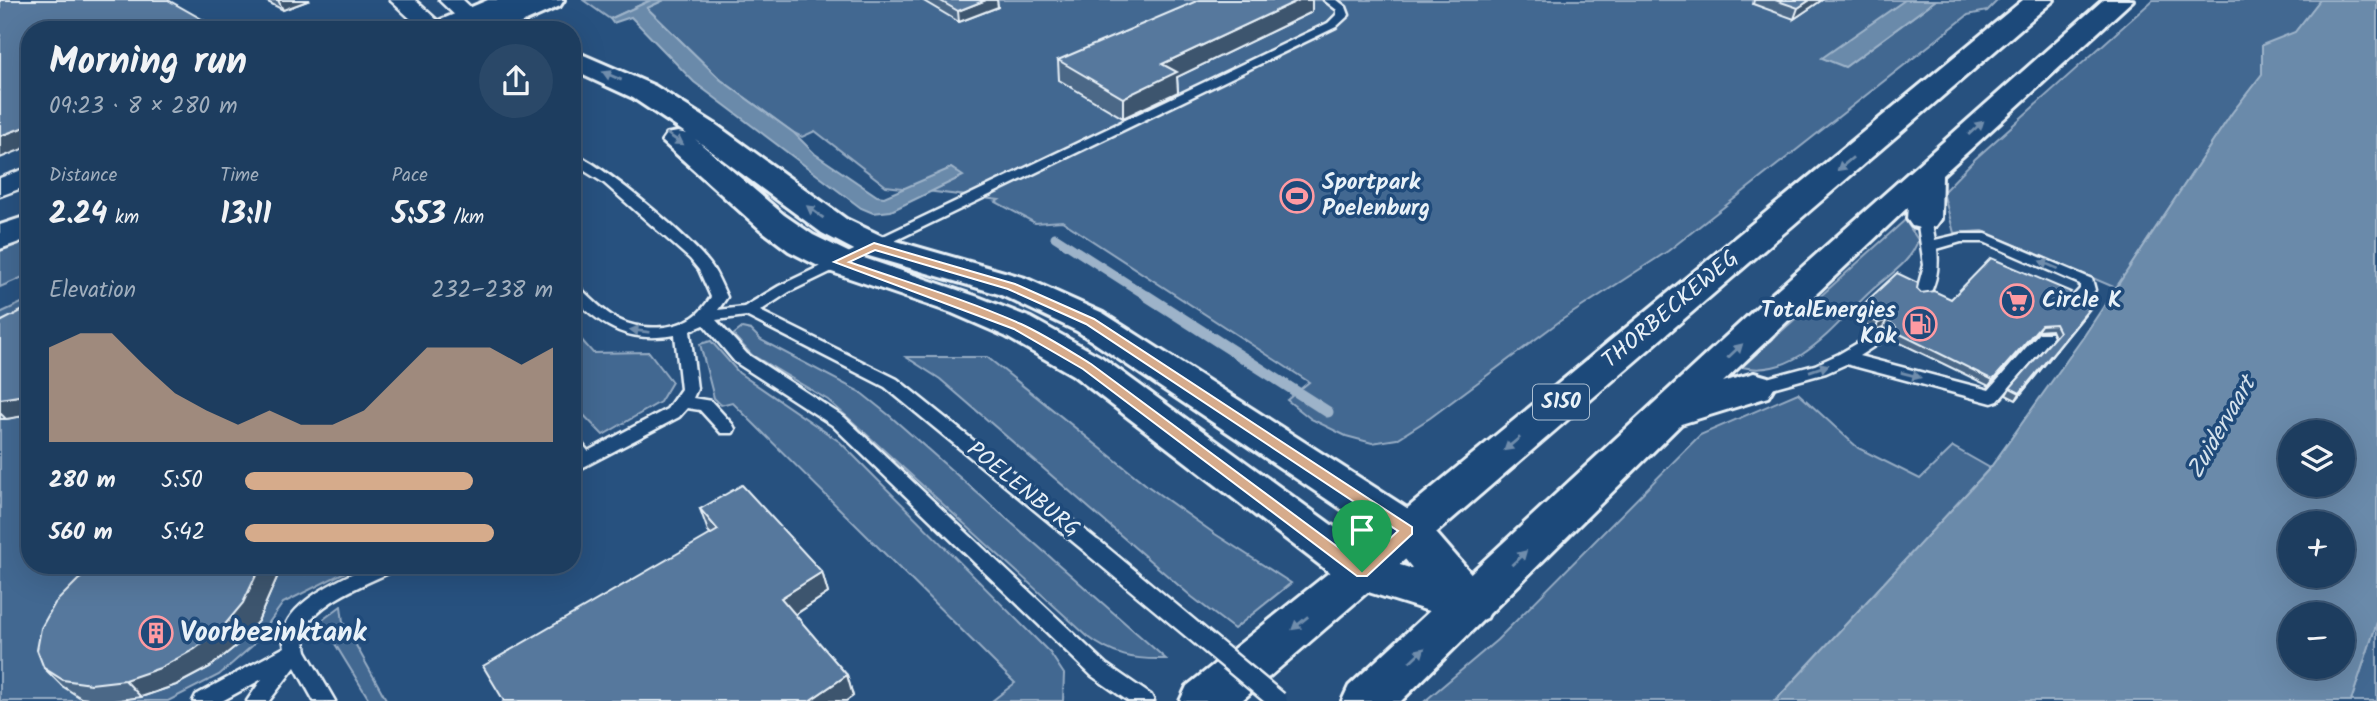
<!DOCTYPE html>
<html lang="en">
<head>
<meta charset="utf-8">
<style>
	body { margin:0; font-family:Kalam,sans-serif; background:#2a4868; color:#f1f3f6; height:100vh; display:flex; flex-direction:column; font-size:26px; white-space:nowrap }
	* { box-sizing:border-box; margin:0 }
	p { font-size:23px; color:#a0aebd }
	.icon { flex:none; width:38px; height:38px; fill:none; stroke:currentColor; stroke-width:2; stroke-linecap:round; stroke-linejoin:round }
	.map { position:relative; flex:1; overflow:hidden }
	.sheet { position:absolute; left:21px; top:21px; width:560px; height:553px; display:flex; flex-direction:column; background:#1d3d5f; border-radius:28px; box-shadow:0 7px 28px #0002,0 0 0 2px #3b5674 }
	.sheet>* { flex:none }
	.tools { position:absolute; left:2278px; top:420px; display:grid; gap:14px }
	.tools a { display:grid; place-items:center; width:77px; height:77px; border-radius:50%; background:#1d3d5f; box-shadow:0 7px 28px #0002,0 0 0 2px #3b5674; font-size:35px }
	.pin { position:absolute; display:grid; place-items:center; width:60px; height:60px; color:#fff; margin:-72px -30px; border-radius:50% 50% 50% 0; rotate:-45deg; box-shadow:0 0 7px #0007 }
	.pin .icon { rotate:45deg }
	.round { display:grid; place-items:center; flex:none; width:74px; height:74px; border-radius:37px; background:#2a4868 }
	.headline { display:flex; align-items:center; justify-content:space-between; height:119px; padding:0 28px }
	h1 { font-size:38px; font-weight:800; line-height:52px }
	.figures { display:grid; grid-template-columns:repeat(3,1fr); gap:10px; height:119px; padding:7px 28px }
	.figures div { display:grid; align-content:center }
	.figures b { font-size:30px; font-weight:800 }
	.figures small { font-size:19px; font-weight:400 }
	.figures p { font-size:19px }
	.chart { height:196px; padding:14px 28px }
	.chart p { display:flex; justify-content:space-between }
	.chart svg { width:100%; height:126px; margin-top:7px; fill:#d6ab8b; opacity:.7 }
	ul { padding:0 28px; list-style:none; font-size:23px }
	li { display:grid; grid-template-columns:112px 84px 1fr; align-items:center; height:52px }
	li i { height:18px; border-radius:9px; background:#d6ab8b }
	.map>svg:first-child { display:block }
	.green { fill:#436891; stroke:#96acc4; stroke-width:2 }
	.water { fill:#6b8aaa; stroke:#9db3c9; stroke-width:2; fill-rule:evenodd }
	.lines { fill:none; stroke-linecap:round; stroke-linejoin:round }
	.stream-far1 { stroke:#9db3c9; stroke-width:9 }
	.stream { stroke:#9db3c9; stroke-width:11 }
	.lane-casing { stroke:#e8f1f8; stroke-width:5 }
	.street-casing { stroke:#e8f1f8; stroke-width:5 }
	.secondary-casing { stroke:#e8f1f8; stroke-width:6 }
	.primary-casing { stroke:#e8f1f8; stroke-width:6 }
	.lane { fill:#1f4a7a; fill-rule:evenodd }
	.street { fill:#1f4a7a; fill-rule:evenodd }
	.secondary { fill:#1f4a7a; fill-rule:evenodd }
	.primary { fill:#1f4a7a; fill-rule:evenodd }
	.lane-bridge-casing { stroke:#e8f1f8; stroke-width:23; stroke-linecap:butt }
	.lane-bridge { stroke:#1f4a7a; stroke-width:18 }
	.wall { fill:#4b6787; stroke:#e8f1f8; stroke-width:2 }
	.shaded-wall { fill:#3d546e; stroke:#e8f1f8; stroke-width:2 }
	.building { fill:#57789d; stroke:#e8f1f8; stroke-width:2 }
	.oneway { fill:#6f8dac }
	.route { fill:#d6ab8b; stroke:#fff; stroke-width:2; fill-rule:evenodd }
	.labels { text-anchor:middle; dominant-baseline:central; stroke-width:7; stroke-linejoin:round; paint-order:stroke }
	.shield { fill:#1f4a7a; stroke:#acbfd2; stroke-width:2 }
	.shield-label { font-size:21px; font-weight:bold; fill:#e8f1f8 }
	.poi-label { font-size:23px; font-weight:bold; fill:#e8f1f8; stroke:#1f4a7a; text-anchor:start }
	.street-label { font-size:23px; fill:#e8f1f8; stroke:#1f4a7a }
	.water-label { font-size:24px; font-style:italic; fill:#d5e2ec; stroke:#1f4a7a }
	.near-poi-label { font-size:28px; font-weight:bold; fill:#e8f1f8; stroke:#1f4a7a; text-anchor:start }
</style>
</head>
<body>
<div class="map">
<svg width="2377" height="701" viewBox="0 0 2377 701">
	<rect width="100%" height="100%" fill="#27517f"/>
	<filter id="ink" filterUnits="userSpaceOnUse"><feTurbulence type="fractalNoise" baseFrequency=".0143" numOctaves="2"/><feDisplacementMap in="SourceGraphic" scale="14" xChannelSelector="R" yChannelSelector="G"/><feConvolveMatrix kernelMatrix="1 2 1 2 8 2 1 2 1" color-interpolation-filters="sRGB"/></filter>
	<g filter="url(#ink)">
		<!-- green -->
		<path class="green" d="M583 0H651L610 19Z
			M664 0H1913L1845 67 1936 0H1998L1987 11 1968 15 1668 251 1560 321 1430 418 1397 439 1372 443 1346 436 1311 419 1287 400 1309 382 1062 221 1035 223 996 202 999 200 886 186 815 131 802 137 794 133 721 80 647 8Z
			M2153 0H2320L2232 113 2116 288 1983 231 1954 233 1943 192 1975 159Z
			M1905 220 1918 240C1911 263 1887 276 1871 291 1835 324 1798 379 1742 367Z
			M30 237V274L0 287V248Z
			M30 299V565H359L283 603 252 646 219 675 168 701H0V313Z
			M742 328 751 330 761 340 860 392 890 416 1166 659C1133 660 1113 656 1087 636L853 422 828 400 752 355 733 335Z
			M572 329 593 353 649 352 672 382 660 402 603 435 572 403Z
			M711 341 739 373 840 442 1050 653 1064 674 1063 701H992L1015 683 732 402 721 405 714 398 700 344Z
			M906 357H987L1149 487 1215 534 1291 583 1234 629 1192 597 940 379Z
			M1798 393 1858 448 1920 479 1953 447 1990 468 1775 701H1425L1497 640 1700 435Z
			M341 606 343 622 387 701H370L321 621Z
			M2377 622V701H2351Z"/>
		<!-- water -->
		<path class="water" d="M651 0H664L647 8 721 80 794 133 815 154 877 196 884 197 951 168 963 176 891 211 873 213 861 208 694 82 631 17 613 23 610 19Z
			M1905 0H1936L1845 67 1822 58Z
			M2320 0H2377V622L2351 701H1775L1990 468 2082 339 2232 113 2262 74V45L2295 32ZM2291 432H2343V485H2291ZM2343 523V576H2291V523ZM2343 614V667H2291V614Z"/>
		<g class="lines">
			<!-- stream-far1 -->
			<path class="stream-far1" d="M1055 237 1150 298"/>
			<!-- stream -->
			<path class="stream" d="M1147 296 1328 412"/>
			<defs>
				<path id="lane" d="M1324 0H1337L1346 7 1349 15 1336 27 789 292 760 311 897 379 1102 544 1104 549 1102 554 1095 556 1088 554 885 387 746 316 716 320 747 354 844 417 1106 664 1151 695 1154 701H1128L1092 676 832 425 735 362 704 325 690 331 697 389 693 398 711 401 733 425 735 429 733 433H721L700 410 687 408 679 417 572 473V459L575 458 572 455V437L578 439 588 451 667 409 681 389 675 335C629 343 604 328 572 297V283L577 285C590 297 603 312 619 320 641 331 674 330 693 317 701 312 706 304 711 297L699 270 690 259 604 183 572 163V153C600 162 696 242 712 267 718 276 722 287 727 297L718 310 744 307 779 286 1328 23 1337 14V10Z
					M1924 215 1931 219 1935 240 1961 234H1986L2092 279 2095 290 2080 306H2070L2067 303 2080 289V284L1984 242H1961L1937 249C1939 266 1937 282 1928 297H1918L1916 294 1924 265 1917 219Z
					M1882 329 1890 334 1887 338 1859 356 1989 390 2039 333H2051L2053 337 1998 401 1992 403 1846 364 1826 373 1754 393 1746 387 1748 383 1815 365 1839 354Z
					M370 565H397L395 570C364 585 320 600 302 631L306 651 335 701H314L295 667 269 701H247L262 679 222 701H193L196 695 285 647C272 607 342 579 370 565Z"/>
				<path id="street" d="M390 0H415L448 30H423Z
					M439 0H463L481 17 478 22H462Z
					M30 167V185L0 196V178Z"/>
				<path id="secondary" d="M488 0H525L523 2 564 0 560 6 506 30H480L478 24 465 30H427L431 24Z
					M572 50 655 86 715 124 846 219 886 238 1025 278 1103 313 1424 519 1487 592 1493 605 1487 618 1470 624 1346 585 1073 375 1005 336 952 313 826 270 789 251 760 229 662 141 667 134 678 132 687 134 633 98 572 70ZM695 139 822 233 862 254 999 294 1077 331 1392 543 1413 569 1377 558 1101 357 1031 318 978 297 852 254 813 235 784 215Z
					M30 215V238L0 249V225Z"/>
				<path id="primary" d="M2023 0H2054L1241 701H1180L1187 686 1346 559Z
					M2103 0H2133L1942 175 1941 219 1936 226 1924 229 1912 226 1907 219 1908 207 1723 382 1754 373 1768 377 1774 387 1768 397 1681 424 1401 701H1342L1349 686 1764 301Z"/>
			</defs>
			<!-- lane casing -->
			<use href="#lane" class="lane-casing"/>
			<!-- street casing -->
			<use href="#street" class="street-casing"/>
			<!-- secondary casing -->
			<use href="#secondary" class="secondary-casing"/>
			<!-- primary casing -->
			<use href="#primary" class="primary-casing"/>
			<!-- lane -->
			<use href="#lane" class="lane"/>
			<!-- street -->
			<use href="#street" class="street"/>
			<!-- secondary -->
			<use href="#secondary" class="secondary"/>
			<!-- primary -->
			<use href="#primary" class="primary"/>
			<defs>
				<path id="lane-bridge" d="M1095 549 1278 701"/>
			</defs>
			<!-- lane-bridge casing -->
			<use href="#lane-bridge" class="lane-bridge-casing"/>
			<!-- lane-bridge -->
			<use href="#lane-bridge" class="lane-bridge"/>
		</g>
		<!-- wall -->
		<path class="wall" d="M264 0H310L283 10Z
			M922 0H997L998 7 959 22Z
			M1754 0H1822L1794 19 1753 4Z
			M1312 12 1177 77 1178 92 1123 118 1059 80 1058 60Z
			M1917 289 1921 293 1951 299 2068 296 2072 301 2090 309 2016 400 2006 395 2010 388 2054 337 2051 330 2037 331 1989 386 1890 338 1893 333 1883 327 1875 330 1852 319 1855 312Z
			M30 308V415L6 419H0V322Z
			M700 509 822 572 828 593 795 615 847 675 853 696 846 701H504L711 534 708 531Z
			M99 565H273L279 573 258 621 237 645 210 667 176 685 141 697 113 701H104L81 698 62 686 44 668Z"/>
		<!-- shaded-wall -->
		<path class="shaded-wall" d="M278 0H310L283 10Z
			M986 0H997L998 7 959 22 958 11Z
			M1299 0H1312V12L1177 77 1178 92 1123 118V98L1162 64Z
			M1810 0H1822L1794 19 1798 8Z
			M30 125V146L0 158V136Z
			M2094 303 2090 309 2016 400 2020 393Z
			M1887 320 1883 327 1875 330 1878 323Z
			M2041 325 2037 331 1989 386 1993 380Z
			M30 394V415L6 419 0 413V399Z
			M261 565H273L279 573 258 621 237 645 210 667 176 685 141 697 125 680Z
			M306 565H324L306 574 301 568Z
			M822 572 828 593 788 619 781 598Z
			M847 675 853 696 846 701H809Z"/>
		<!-- building -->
		<path class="building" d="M0 0H168L221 30H30V125L0 136Z
			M939 0H986L958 11Z
			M1199 0H1299L1162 64 1177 72 1123 98 1058 60Z
			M1775 0H1810L1798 8Z
			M1991 258 2071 292 2068 296 2072 301 2087 300 2094 303 2020 393 2010 388 2059 332 2055 324 2041 325 1993 380 1894 331 1896 327 1887 320 1878 323 1855 312 1897 273 1918 283 1917 289 1921 293 1934 291 1951 299Z
			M30 308V394L0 399V322L23 310Z
			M742 485 822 572 781 598 847 675 809 701H504L483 666 718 530 700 509Z
			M99 565H261L243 603 223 627 195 649 160 668 125 680 91 684 63 680 44 668 37 650 41 628 55 603 78 580Z"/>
		<!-- one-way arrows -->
		<defs><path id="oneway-solid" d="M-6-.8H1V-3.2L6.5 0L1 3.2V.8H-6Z" transform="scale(1.75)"/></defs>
		<g class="oneway">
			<use href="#oneway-solid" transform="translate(612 76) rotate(-157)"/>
			<use href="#oneway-solid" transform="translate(1976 128) rotate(-42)"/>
			<use href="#oneway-solid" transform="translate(675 139) rotate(34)"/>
			<use href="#oneway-solid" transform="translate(1845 164) rotate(140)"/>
			<use href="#oneway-solid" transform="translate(815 212) rotate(-144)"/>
			<use href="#oneway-solid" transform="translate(2049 265) rotate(-157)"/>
			<use href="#oneway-solid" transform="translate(640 331) rotate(-173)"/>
			<use href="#oneway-solid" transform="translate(1735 351) rotate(-43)"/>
			<use href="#oneway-solid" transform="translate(1819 368) rotate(-19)"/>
			<use href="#oneway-solid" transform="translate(1911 375) rotate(15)"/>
			<use href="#oneway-solid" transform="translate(1512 444) rotate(140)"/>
			<use href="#oneway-solid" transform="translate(1519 558) rotate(-44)"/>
			<use href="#oneway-solid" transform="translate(1300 623) rotate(141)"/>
			<use href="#oneway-solid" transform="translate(1417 655) rotate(-43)"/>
		</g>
	</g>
	<!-- route -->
	<path class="route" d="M874 243 1015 284 1094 319 1412 527V534L1367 576H1357L1083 369 1014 329 834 262ZM875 250 1008 289 1086 324 1398 531 1362 565 1091 364C1068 350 1045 335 1021 324 965 299 906 282 849 262Z"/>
	<!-- icons -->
	<defs>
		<symbol id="stadium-ring" viewBox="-11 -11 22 22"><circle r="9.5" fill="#1f4a7a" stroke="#ff9aa2" stroke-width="1.5"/><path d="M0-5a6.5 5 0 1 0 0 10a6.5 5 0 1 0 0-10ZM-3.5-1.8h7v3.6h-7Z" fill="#ff9aa2"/></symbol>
		<symbol id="supermarket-ring" viewBox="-11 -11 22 22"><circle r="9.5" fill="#1f4a7a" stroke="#ff9aa2" stroke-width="1.5"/><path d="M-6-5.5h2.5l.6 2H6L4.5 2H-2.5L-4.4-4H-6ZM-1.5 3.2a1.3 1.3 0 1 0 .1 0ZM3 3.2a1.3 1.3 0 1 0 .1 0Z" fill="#ff9aa2"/></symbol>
		<symbol id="fuel-ring" viewBox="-11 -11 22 22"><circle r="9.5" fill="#1f4a7a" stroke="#ff9aa2" stroke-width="1.5"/><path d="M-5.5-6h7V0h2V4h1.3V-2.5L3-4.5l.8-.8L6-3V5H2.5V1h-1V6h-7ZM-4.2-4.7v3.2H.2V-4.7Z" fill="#ff9aa2"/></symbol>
		<symbol id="building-ring" viewBox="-11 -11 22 22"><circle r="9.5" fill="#1f4a7a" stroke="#ff9aa2" stroke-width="1.5"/><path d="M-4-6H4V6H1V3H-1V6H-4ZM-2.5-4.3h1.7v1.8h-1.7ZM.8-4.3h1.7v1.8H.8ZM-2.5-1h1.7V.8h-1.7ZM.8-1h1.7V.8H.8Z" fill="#ff9aa2"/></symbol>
	</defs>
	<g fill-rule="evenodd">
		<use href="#stadium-ring" x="1278" y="177" width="38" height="38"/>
		<use href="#supermarket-ring" x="1998" y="282" width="38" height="38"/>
		<use href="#fuel-ring" x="1901" y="305" width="38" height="38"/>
		<use href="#building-ring" x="137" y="614" width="38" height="38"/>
	</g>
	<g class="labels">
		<!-- shield labels -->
		<rect class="shield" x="1533" y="384.5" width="56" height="35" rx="5"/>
		<g class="shield-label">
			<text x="1561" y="402">S150</text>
		</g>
		<!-- poi labels -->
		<g class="poi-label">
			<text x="1322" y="183">Sportpark<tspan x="1322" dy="26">Poelenburg</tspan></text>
			<text x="2042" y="301">Circle K</text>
			<text x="1896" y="311" text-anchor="end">TotalEnergies<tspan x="1896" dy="26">Kok</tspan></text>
		</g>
		<!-- street labels -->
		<g class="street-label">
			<text transform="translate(1671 310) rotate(-40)">THORBECKEWEG</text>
			<text transform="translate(1023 490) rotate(39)">POELENBURG</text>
		</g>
		<!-- water labels -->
		<g class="water-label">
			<text transform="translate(2222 428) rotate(-60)">Zuidervaart</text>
		</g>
		<!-- near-poi labels -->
		<g class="near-poi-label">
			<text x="180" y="633">Voorbezinktank</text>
		</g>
	</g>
</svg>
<div class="tools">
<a><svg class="icon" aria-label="layers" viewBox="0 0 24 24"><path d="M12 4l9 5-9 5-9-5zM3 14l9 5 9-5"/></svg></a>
<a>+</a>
<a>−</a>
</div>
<div class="pin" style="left:1362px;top:572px;background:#1e9e55"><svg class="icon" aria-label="arrive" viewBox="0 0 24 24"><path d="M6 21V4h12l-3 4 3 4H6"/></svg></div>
<section class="sheet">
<div class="headline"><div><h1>Morning run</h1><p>09:23 · 8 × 280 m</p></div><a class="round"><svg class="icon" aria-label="share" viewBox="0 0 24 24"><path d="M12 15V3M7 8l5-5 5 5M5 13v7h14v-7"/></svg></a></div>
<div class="figures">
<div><p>Distance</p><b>2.24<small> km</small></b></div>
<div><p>Time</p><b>13:11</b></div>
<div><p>Pace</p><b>5:53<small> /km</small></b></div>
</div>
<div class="chart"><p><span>Elevation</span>232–238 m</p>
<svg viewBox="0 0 160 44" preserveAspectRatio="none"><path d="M0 44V11L10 6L20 6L30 17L40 27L50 33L60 38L70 33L80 38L90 38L100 33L110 22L120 11L130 11L140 11L150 17L160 11V44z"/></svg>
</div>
<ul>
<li><b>280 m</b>5:50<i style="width:74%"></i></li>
<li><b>560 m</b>5:42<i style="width:81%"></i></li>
</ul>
</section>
</div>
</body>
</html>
